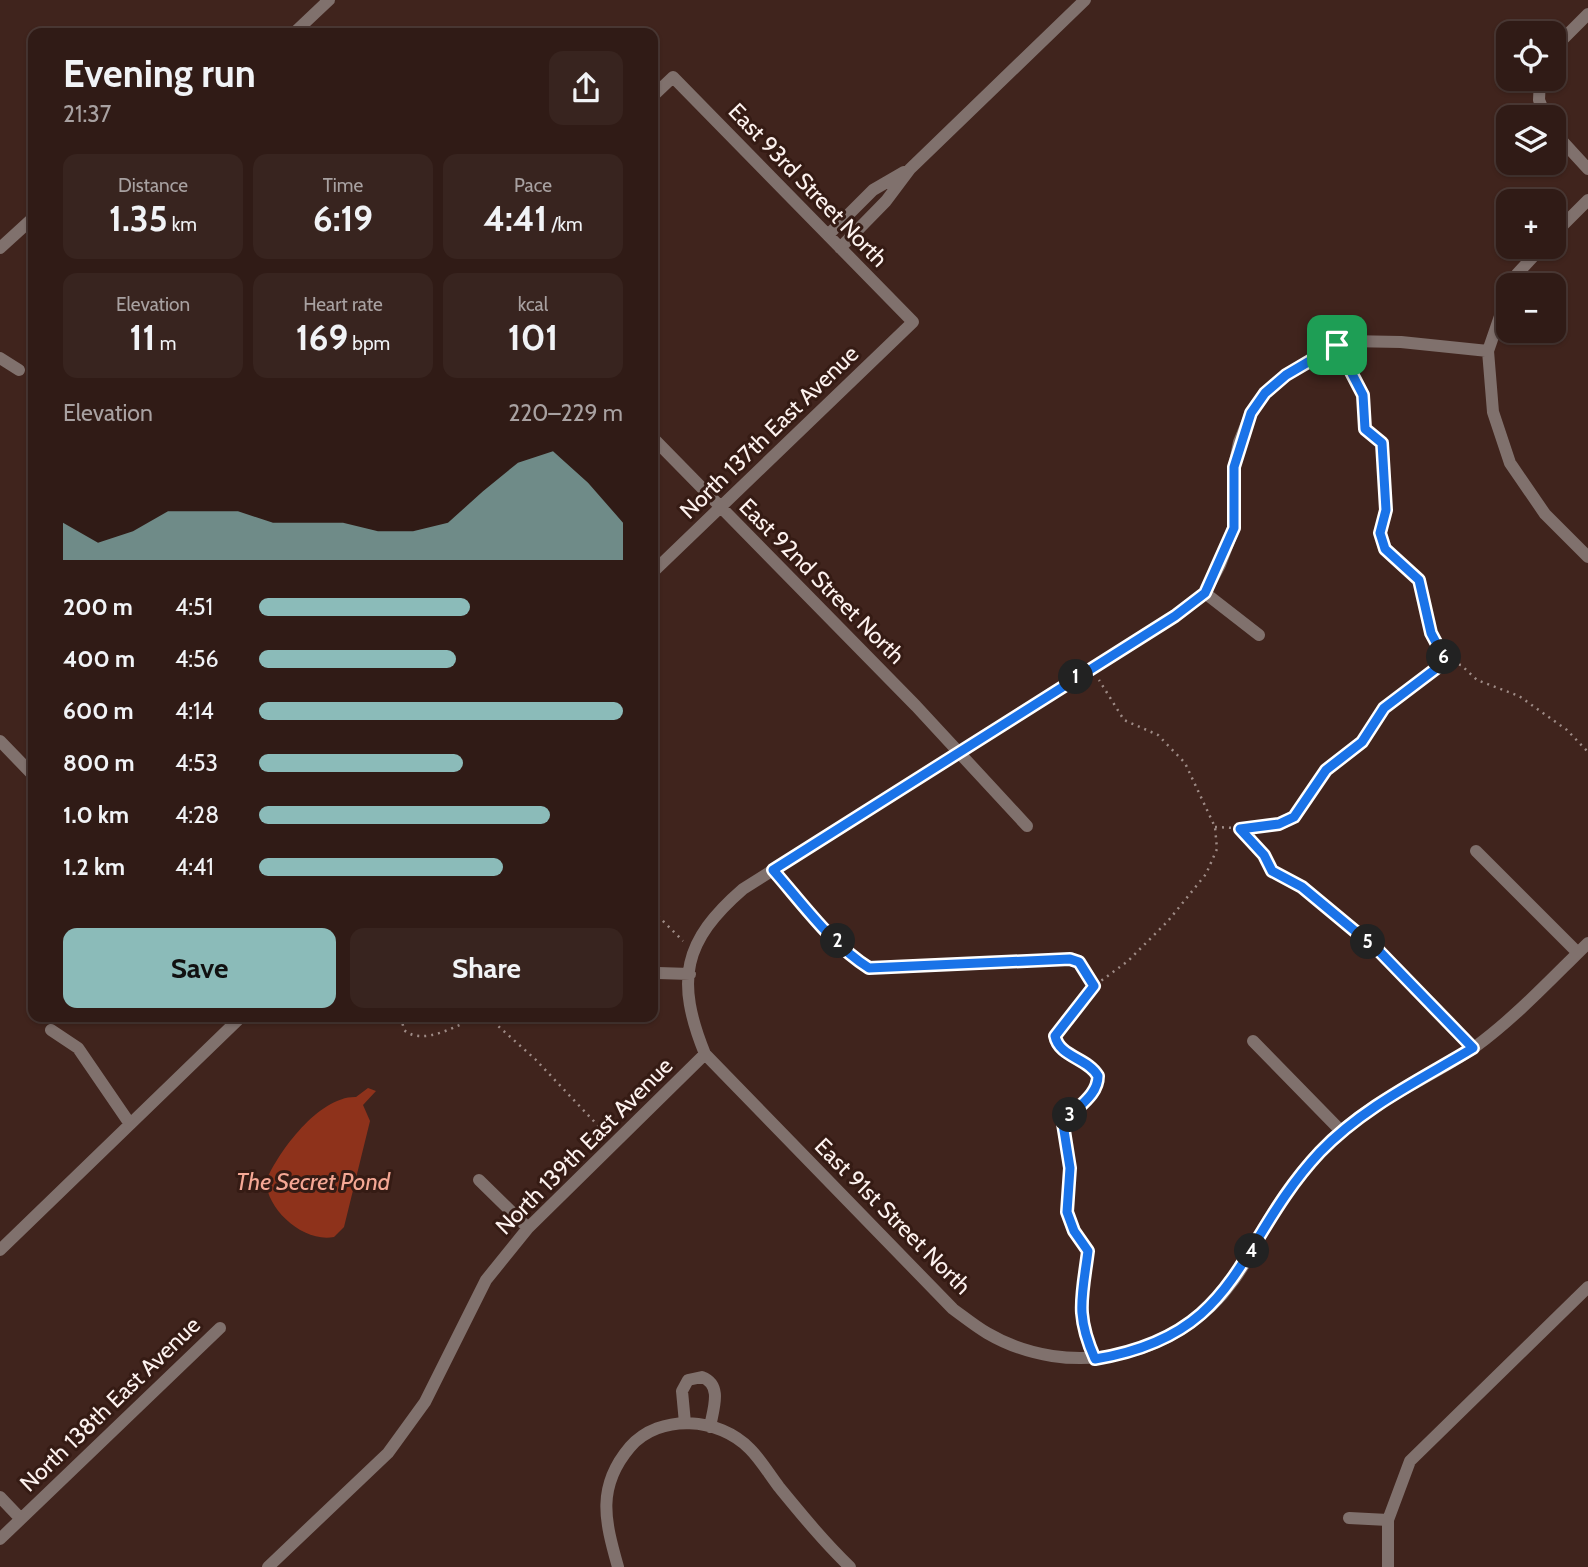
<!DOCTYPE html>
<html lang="en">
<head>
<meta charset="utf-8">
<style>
	body { margin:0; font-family:Cabin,sans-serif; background:#38241f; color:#f1f3f6; height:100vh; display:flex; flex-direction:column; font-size:26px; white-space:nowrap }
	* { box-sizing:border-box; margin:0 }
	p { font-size:23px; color:#a8a1a1 }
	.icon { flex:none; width:38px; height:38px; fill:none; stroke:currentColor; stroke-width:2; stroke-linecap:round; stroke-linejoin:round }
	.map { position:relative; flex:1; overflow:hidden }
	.sheet { position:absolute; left:28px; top:28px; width:630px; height:994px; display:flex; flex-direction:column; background:#301b16; border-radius:14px; box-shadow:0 2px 5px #0004,0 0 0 2px #4b3935 }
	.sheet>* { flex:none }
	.tools { position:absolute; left:1496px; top:21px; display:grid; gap:14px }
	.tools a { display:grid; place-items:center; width:70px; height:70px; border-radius:14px; background:#301b16; box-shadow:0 2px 5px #0004,0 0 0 2px #4b3935; font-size:35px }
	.pin { position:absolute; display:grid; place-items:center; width:60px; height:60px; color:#fff; margin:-30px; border-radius:14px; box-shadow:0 4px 10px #0006 }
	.km { position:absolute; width:35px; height:35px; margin:-18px; border-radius:50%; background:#222; color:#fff; font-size:19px; line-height:35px; text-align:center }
	.round { display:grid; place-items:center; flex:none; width:74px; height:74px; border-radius:14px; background:#38241f }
	.head { display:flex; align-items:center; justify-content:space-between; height:119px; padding:0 35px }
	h1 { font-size:38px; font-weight:800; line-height:52px }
	.metrics { display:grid; grid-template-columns:repeat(3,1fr); gap:10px; height:119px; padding:7px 35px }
	.metrics div { display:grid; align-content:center; border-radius:14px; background:#38241f; text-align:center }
	.metrics b { font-size:35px; font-weight:800 }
	.metrics small { font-size:19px; font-weight:400 }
	.metrics p { font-size:19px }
	.chart { height:196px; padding:14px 35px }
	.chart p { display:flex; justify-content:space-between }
	.chart svg { width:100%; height:126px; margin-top:7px; fill:#8bbbb9; opacity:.7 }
	.button { display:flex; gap:14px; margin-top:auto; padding:14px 35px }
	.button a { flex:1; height:80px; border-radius:14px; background:#8bbbb9; color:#111; font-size:28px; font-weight:800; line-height:80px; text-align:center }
	.button a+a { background:#38241f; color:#f1f3f6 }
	ul { padding:0 35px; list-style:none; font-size:23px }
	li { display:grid; grid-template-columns:112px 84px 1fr; align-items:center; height:52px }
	li i { height:18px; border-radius:9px; background:#8bbbb9 }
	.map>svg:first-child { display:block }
	.water { fill:#8e321b }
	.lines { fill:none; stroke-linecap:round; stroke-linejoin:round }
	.path { stroke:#9e8b86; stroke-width:2.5; stroke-dasharray:2 5; stroke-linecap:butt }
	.minor { stroke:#80716d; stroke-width:12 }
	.route-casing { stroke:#fff; stroke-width:14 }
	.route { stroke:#1a73e8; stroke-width:9 }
	.labels { text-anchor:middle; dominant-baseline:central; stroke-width:6; stroke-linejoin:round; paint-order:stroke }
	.street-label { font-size:23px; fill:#fdf2ef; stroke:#351b14 }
	.water-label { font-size:24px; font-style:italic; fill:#f5a895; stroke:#351b14 }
</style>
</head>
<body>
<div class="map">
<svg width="1588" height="1567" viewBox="0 0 1588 1567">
	<rect width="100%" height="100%" fill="#40241d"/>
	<!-- water -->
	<path class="water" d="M368 1088 376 1091 363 1105 370 1121 344 1227 334 1237C304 1243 267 1210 266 1181 279 1151 319 1096 356 1097Z"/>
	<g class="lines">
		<!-- path -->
		<path class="path" d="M1345 359 1363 395 1365 429 1382 442 1386 510 1380 533 1385 549 1419 580 1431 633 1446 661
			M1215 827 1259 829 1279 824 1294 816 1326 770 1362 742 1384 708 1446 661 1461 665 1477 680 1519 696 1567 730 1588 752
			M1240 829 1264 855 1272 871 1302 887 1379 951 1463 1038
			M782 880 858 961 869 968 1070 959 1079 963 1093 985
			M653 911 683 941
			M401 1017 404 1030C424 1047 458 1024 478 1017
			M488 1017 535 1059 605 1133
			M1088 1343 1080 1318 1088 1251C1062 1213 1069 1210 1070 1168 1071 1152 1064 1139 1063 1124 1074 1109 1098 1097 1098 1076 1088 1058 1059 1057 1055 1036L1094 986 1128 961 1168 921 1206 874 1217 849 1215 827 1185 763 1158 735 1124 720 1099 680"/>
		<!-- minor -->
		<path class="minor" d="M294 33 329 0
			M1554 48 1588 14
			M1540 79 1539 100 1546 117
			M653 96 673 77 913 322 653 572
			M1554 132 1588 169
			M1554 234 1588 200
			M828 235 873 190 904 172
			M0 248 33 218
			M840 248 886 201 910 169 1085 0
			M1512 285 1517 274 1542 247
			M1508 293 1488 351 1493 412 1510 463 1545 514 1588 557
			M1488 351 1401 342 1347 341 1286 375 1265 393 1251 413 1239 442 1234 467V528L1220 565 1205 593 1175 616 743 889C683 941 675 980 705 1054L953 1309C964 1317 975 1326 987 1333 1069 1381 1178 1358 1233 1281 1246 1264 1255 1245 1265 1226 1284 1192 1311 1157 1341 1131 1381 1096 1432 1078 1475 1047 1517 1016 1551 979 1588 943
			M0 358 19 370
			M653 438 916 706 1027 826
			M1205 593 1259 635
			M0 741 33 775
			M1476 851 1578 953
			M658 973 690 974
			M51 1030 78 1048 130 1124
			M1253 1041 1341 1131
			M479 1180 528 1228
			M0 1250 241 1017
			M685 1423 682 1391 688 1380 702 1377C723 1385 713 1409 710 1427
			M0 1497 20 1518
			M1349 1518 1388 1520
			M0 1539 220 1328
			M268 1567 388 1453 425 1402 486 1280 528 1228 705 1054
			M618 1567C605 1521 596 1487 630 1447 660 1413 719 1417 750 1449 761 1460 769 1474 779 1487 802 1515 824 1542 850 1567
			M1388 1567V1520L1410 1461 1588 1287"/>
	</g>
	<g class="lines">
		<defs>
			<path id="route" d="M1337 345 1363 395 1365 429 1382 443 1386 510 1380 533 1385 549 1419 580 1431 633 1446 661 1384 708 1362 742 1326 770 1294 817 1279 824 1240 829 1264 855 1272 871 1302 887 1379 951 1473 1048C1420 1080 1363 1107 1320 1152 1235 1243 1242 1335 1095 1359 1075 1314 1082 1298 1088 1251L1074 1231 1067 1212 1070 1168 1063 1124C1074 1108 1098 1097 1098 1076 1088 1058 1059 1057 1055 1036L1094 986 1079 962 1070 959 869 968C832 945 802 903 773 870L1175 616 1205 593 1234 528V467L1251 413 1265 393 1286 375Z"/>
		</defs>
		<!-- route casing -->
		<use href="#route" class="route-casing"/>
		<!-- route -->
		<use href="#route" class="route"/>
	</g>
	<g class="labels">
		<!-- street labels -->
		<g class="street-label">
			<text transform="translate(808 185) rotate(46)">East 93rd Street North</text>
			<text transform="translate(769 432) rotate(-44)">North 137th East Avenue</text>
			<text transform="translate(822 581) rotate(45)">East 92nd Street North</text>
			<text transform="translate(584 1146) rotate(-45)">North 139th East Avenue</text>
			<text transform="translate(893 1216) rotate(45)">East 91st Street North</text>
			<text transform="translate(110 1404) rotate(-44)">North 138th East Avenue</text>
		</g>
		<!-- water labels -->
		<g class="water-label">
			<text x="313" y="1181">The Secret Pond</text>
		</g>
	</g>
</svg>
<div class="tools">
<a><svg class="icon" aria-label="locate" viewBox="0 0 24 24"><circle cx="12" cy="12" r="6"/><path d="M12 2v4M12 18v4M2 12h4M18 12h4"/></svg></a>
<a><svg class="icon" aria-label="layers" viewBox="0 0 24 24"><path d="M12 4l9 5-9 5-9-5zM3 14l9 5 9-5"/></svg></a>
<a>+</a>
<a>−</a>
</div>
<div class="pin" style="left:1337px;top:345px;background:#1e9e55"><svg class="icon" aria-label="arrive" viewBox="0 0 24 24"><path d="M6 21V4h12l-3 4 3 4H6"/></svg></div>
<b class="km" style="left:1076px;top:677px">1</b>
<b class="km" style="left:838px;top:941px">2</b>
<b class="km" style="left:1070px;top:1115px">3</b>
<b class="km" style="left:1252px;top:1251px">4</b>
<b class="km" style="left:1368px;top:942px">5</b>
<b class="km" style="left:1444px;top:657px">6</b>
<section class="sheet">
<div class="head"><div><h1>Evening run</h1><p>21:37</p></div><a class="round"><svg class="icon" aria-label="share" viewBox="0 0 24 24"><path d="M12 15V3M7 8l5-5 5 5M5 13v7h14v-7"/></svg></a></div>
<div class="metrics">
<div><p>Distance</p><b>1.35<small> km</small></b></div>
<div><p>Time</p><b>6:19</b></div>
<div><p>Pace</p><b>4:41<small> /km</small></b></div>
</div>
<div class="metrics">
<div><p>Elevation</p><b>11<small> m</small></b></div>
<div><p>Heart rate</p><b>169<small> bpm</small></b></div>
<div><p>kcal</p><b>101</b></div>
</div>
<div class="chart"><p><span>Elevation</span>220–229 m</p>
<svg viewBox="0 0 160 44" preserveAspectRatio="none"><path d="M0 44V31L10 38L20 34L30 27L40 27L50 27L60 31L70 31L80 31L90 34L100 34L110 31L120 20L130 10L140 6L150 17L160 31V44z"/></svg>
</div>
<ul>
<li><b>200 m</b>4:51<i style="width:58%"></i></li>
<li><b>400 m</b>4:56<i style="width:54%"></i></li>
<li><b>600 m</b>4:14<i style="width:100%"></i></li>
<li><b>800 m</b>4:53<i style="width:56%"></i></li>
<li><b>1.0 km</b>4:28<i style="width:80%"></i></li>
<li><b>1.2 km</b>4:41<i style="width:67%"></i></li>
</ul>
<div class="button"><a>Save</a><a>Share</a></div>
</section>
</div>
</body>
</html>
